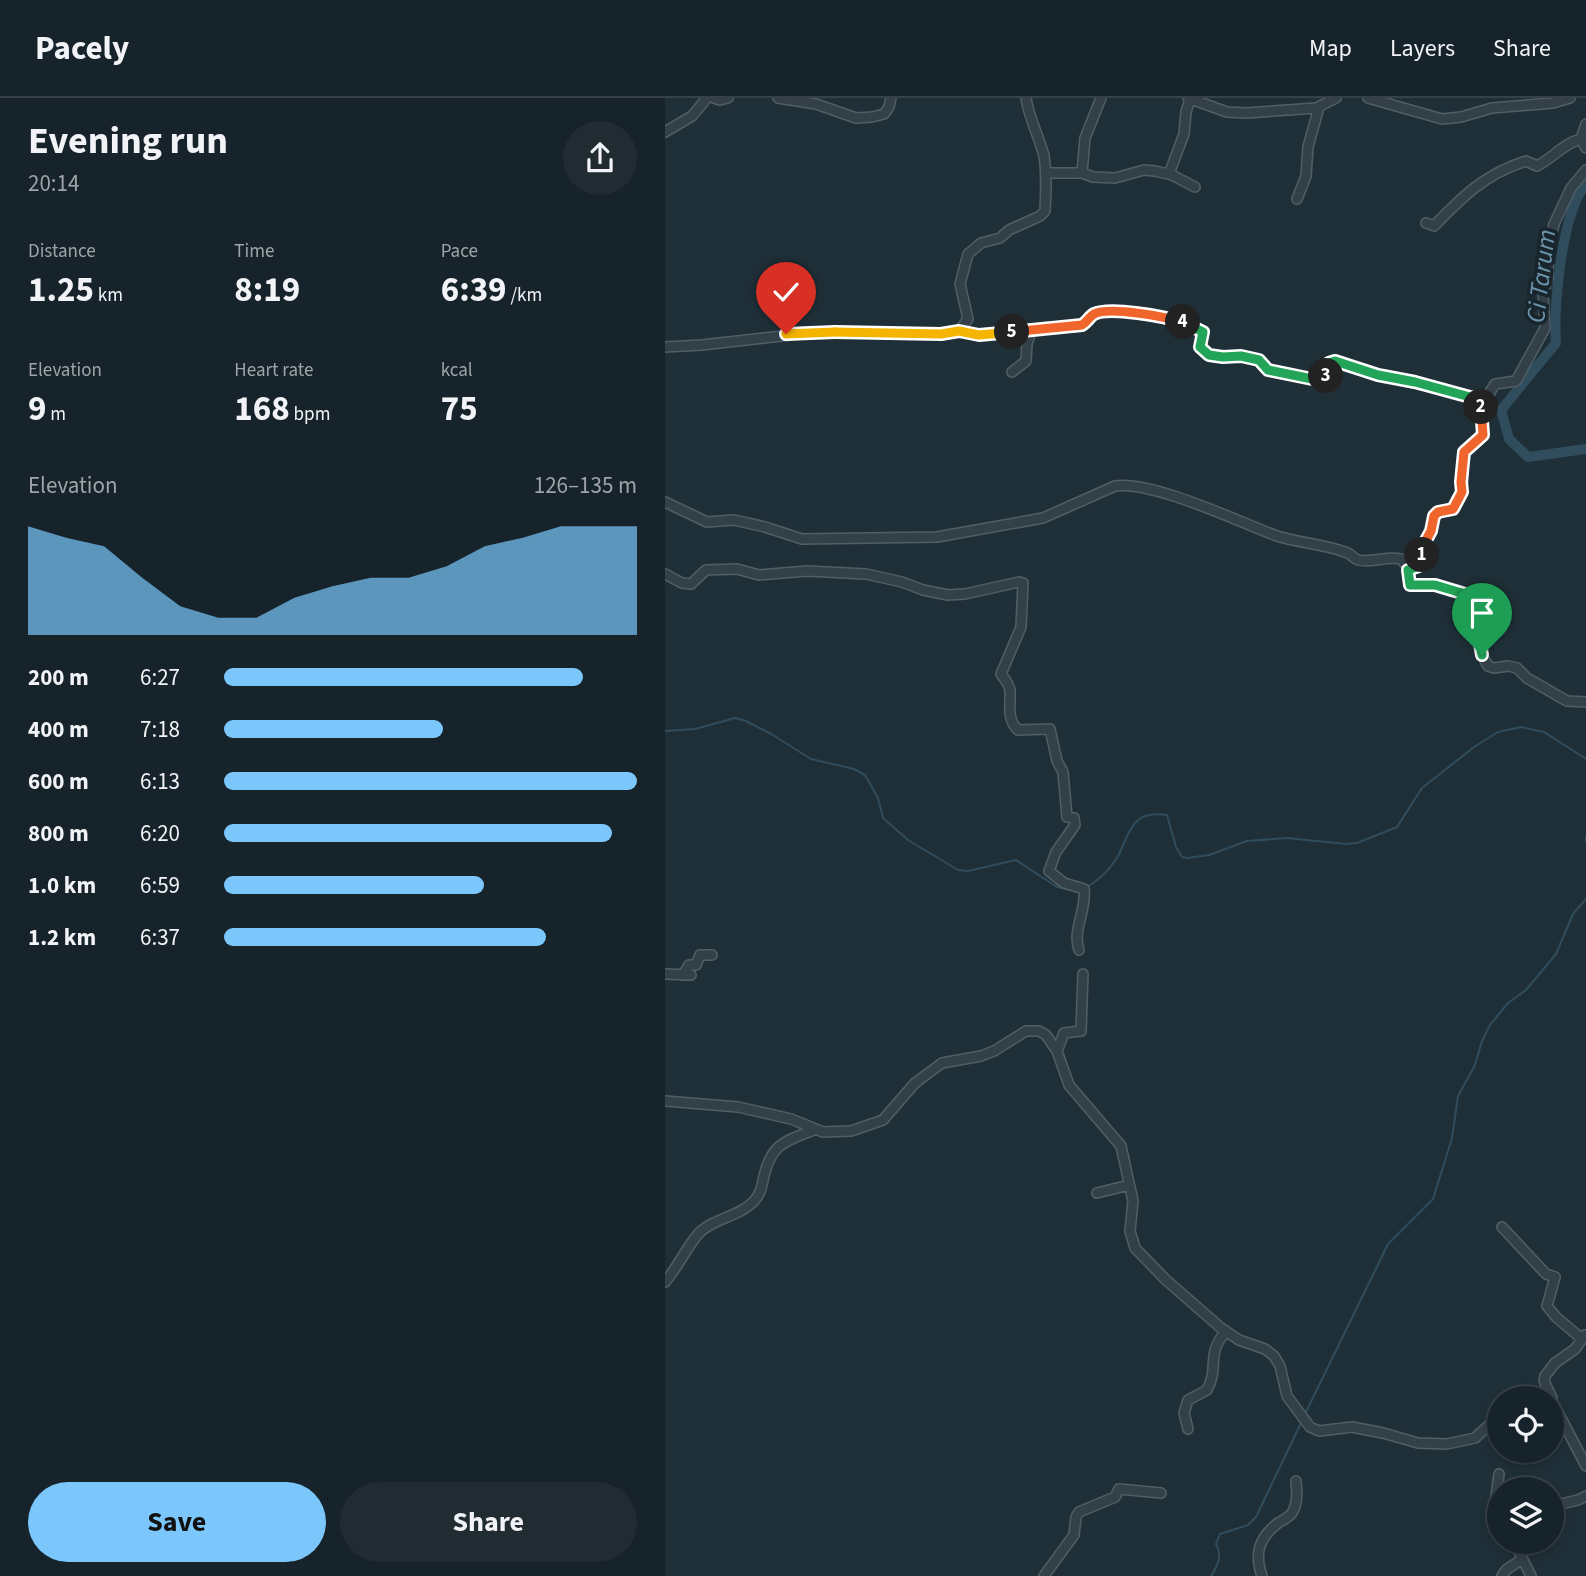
<!DOCTYPE html>
<html lang="en">
<head>
<meta charset="utf-8">
<style>
	body { margin:0; font-family:"Source Sans 3",sans-serif; background:#202b32; color:#f1f3f6; height:100vh; display:flex; flex-direction:column; font-size:26px; white-space:nowrap }
	* { box-sizing:border-box; margin:0 }
	p { font-size:23px; color:#9ea4a8 }
	.icon { flex:none; width:38px; height:38px; fill:none; stroke:currentColor; stroke-width:2; stroke-linecap:round; stroke-linejoin:round }
	.map { position:relative; flex:1; overflow:hidden }
	.details { display:flex; flex-direction:column; background:#17232a; width:665px }
	.details>* { flex:none }
	.fabs { position:absolute; left:822px; top:1288px; display:grid; gap:14px }
	.fabs a { display:grid; place-items:center; width:77px; height:77px; border-radius:50%; background:#17232a; box-shadow:0 4px 10px #0003,0 0 0 2px #364047; font-size:35px }
	.pin { position:absolute; display:grid; place-items:center; width:60px; height:60px; color:#fff; margin:-72px -30px; border-radius:50% 50% 50% 0; rotate:-45deg; box-shadow:0 0 7px #0007 }
	.pin .icon { rotate:45deg }
	.km { position:absolute; width:35px; height:35px; margin:-18px; border-radius:50%; background:#222; color:#fff; font-size:19px; line-height:35px; text-align:center }
	.round { display:grid; place-items:center; flex:none; width:74px; height:74px; border-radius:37px; background:#202b32 }
	.summary { display:flex; align-items:center; justify-content:space-between; height:119px; padding:0 28px }
	h1 { font-size:38px; font-weight:700; line-height:52px }
	.figures { display:grid; grid-template-columns:repeat(3,1fr); gap:10px; height:119px; padding:7px 28px }
	.figures div { display:grid; align-content:center }
	.figures b { font-size:35px; font-weight:700 }
	.figures small { font-size:19px; font-weight:400 }
	.figures p { font-size:19px }
	.chart { height:196px; padding:14px 28px }
	.chart p { display:flex; justify-content:space-between }
	.chart svg { width:100%; height:126px; margin-top:7px; fill:#7bc7fc; opacity:.7 }
	.action { display:flex; gap:14px; margin-top:auto; padding:14px 28px }
	.action a { flex:1; height:80px; border-radius:42px; background:#7bc7fc; color:#111; font-size:28px; font-weight:700; line-height:80px; text-align:center }
	.action a+a { background:#202b32; color:#f1f3f6 }
	ul { padding:0 28px; list-style:none; font-size:23px }
	li { display:grid; grid-template-columns:112px 84px 1fr; align-items:center; height:52px }
	li i { height:18px; border-radius:9px; background:#7bc7fc }
	header { display:flex; align-items:center; gap:42px; box-sizing:border-box; height:98px; padding:0 35px; background:#17232a; border-bottom:2px solid #364047 }
	header strong { font-size:33px }
	nav { display:flex; gap:38px; margin-inline-start:auto; font-size:24px }
	main { display:flex; flex:1; min-height:0 }
	.map>svg:first-child { display:block }
	.lines { fill:none; stroke-linecap:round; stroke-linejoin:round }
	.stream { stroke:#304d5e; stroke-width:2 }
	.river { stroke:#304d5e; stroke-width:10 }
	.minor-casing { stroke:#505e66; stroke-width:12 }
	.minor { stroke:#334048; stroke-width:9 }
	.split-1-casing { stroke:#fff; stroke-width:14 }
	.split-2-casing { stroke:#fff; stroke-width:14 }
	.split-3-casing { stroke:#fff; stroke-width:14 }
	.split-4-casing { stroke:#fff; stroke-width:14 }
	.split-5-casing { stroke:#fff; stroke-width:14 }
	.split-6-casing { stroke:#fff; stroke-width:14 }
	.split-7-casing { stroke:#fff; stroke-width:14 }
	.split-1 { stroke:#22a559; stroke-width:9 }
	.split-2 { stroke:#f0652b; stroke-width:9 }
	.split-3 { stroke:#22a559; stroke-width:9 }
	.split-4 { stroke:#22a559; stroke-width:9 }
	.split-5 { stroke:#f0652b; stroke-width:9 }
	.split-6 { stroke:#f5b400; stroke-width:9 }
	.split-7 { stroke:#f5b400; stroke-width:9 }
	.labels { text-anchor:middle; dominant-baseline:central; stroke-width:7; stroke-linejoin:round; paint-order:stroke }
	.water-label { font-size:26px; font-style:italic; fill:#6c94aa; stroke:#18252d }
</style>
</head>
<body>
<header>
<strong>Pacely</strong>
<nav><a>Map</a><a>Layers</a><a>Share</a></nav>
</header>
<main>
<section class="details">
<div class="summary"><div><h1>Evening run</h1><p>20:14</p></div><a class="round"><svg class="icon" aria-label="share" viewBox="0 0 24 24"><path d="M12 15V3M7 8l5-5 5 5M5 13v7h14v-7"/></svg></a></div>
<div class="figures">
<div><p>Distance</p><b>1.25<small> km</small></b></div>
<div><p>Time</p><b>8:19</b></div>
<div><p>Pace</p><b>6:39<small> /km</small></b></div>
</div>
<div class="figures">
<div><p>Elevation</p><b>9<small> m</small></b></div>
<div><p>Heart rate</p><b>168<small> bpm</small></b></div>
<div><p>kcal</p><b>75</b></div>
</div>
<div class="chart"><p><span>Elevation</span>126–135 m</p>
<svg viewBox="0 0 160 44" preserveAspectRatio="none"><path d="M0 44V6L10 10L20 13L30 24L40 34L50 38L60 38L70 31L80 27L90 24L100 24L110 20L120 13L130 10L140 6L150 6L160 6V44z"/></svg>
</div>
<ul>
<li><b>200 m</b>6:27<i style="width:87%"></i></li>
<li><b>400 m</b>7:18<i style="width:53%"></i></li>
<li><b>600 m</b>6:13<i style="width:100%"></i></li>
<li><b>800 m</b>6:20<i style="width:94%"></i></li>
<li><b>1.0 km</b>6:59<i style="width:63%"></i></li>
<li><b>1.2 km</b>6:37<i style="width:78%"></i></li>
</ul>
<div class="action"><a>Save</a><a>Share</a></div>
</section>
<div class="map">
<svg width="921" height="1478" viewBox="0 0 921 1478">
	<rect width="100%" height="100%" fill="#1f2f38"/>
	<g class="lines">
		<!-- stream -->
		<path class="stream" d="M0 633 30 631 70 620 81 623 108 637 146 661 189 671 200 677 213 700 218 720 243 742 293 772 303 773 351 762 392 789 415 794
			M921 739V743
			M422 789C434 782 446 770 453 758 466 733 466 712 502 717L511 749 517 759 522 760 544 757 582 743 622 740 681 746 692 745 732 729 757 690 809 649 833 634 856 629 879 634 921 661
			M640 1316 723 1146 768 1101 787 1040 793 998 810 967 817 943 825 927 843 905 861 892 891 856 908 816 921 801
			M546 1478C553 1468 557 1456 551 1446L555 1436 583 1427 591 1419 636 1325"/>
		<!-- river -->
		<path class="river" d="M921 86C897 114 888 208 891 245L836 312 844 341 863 359 921 351"/>
		<defs>
			<path id="minor" d="M49 0 55 2 63 0
				M113 0 151 6 191 20 207 19 219 16 224 9 226 0
				M523 0 562 14 581 15 651 10 671 0
				M703 0 777 21 796 19 827 10 888 5 905 0
				M921 26 916 41 921 50
				M0 34 27 18 42 0
				M381 75H417L428 79 450 80 479 72 490 73 507 77 530 89
				M417 75 420 40 436 0
				M504 76 519 36 521 14 525 1
				M632 101 641 78 643 49 654 9
				M761 125 769 128C798 98 820 76 861 63L872 68C888 60 899 45 916 41
				M294 233 314 237 416 228C422 225 423 219 428 216 447 206 520 222 537 234L535 250 543 257 559 259 576 258 594 263 603 272 658 283 664 265 670 263 713 277 819 301 822 299 830 286 851 283 880 230 878 195 883 180 884 147 889 126 906 90 921 72
				M0 249 37 247 152 234 276 236 294 233 303 221 295 186 303 156 316 145 335 140 344 132 375 118 380 113C381 94 382 77 379 58 374 38 364 21 361 0
				M347 274 361 263 362 246 366 233
				M0 404 42 424 69 422 100 429 137 441 272 439 378 420 450 388C487 382 574 424 612 438 634 445 658 446 680 454 685 455 688 460 693 462 707 465 722 458 736 461L742 468 746 487H770L797 495 814 496 824 504 813 536 817 557 823 568 829 570 843 568 852 570 862 580 902 603 921 604
				M743 472 751 470 755 467 760 444 766 433 769 417 773 413 788 411C801 396 797 374 799 354L818 337 816 302
				M0 476 17 485 26 486 41 472 72 471 94 477 142 473 201 476 237 484 258 492 283 497 300 496 354 484 358 485 356 529 336 576C339 580 344 586 345 592 346 606 341 621 353 632L385 631 392 663 398 674 402 719 409 720 410 727 391 754 384 773 399 785 419 791C422 812 407 832 414 852
				M0 876 26 877
				M18 877 24 867H31L35 857H47
				M392 953 399 935 416 933 418 876
				M0 1003 73 1009 126 1021 158 1034 186 1033 218 1022 250 985 277 965 316 958 329 953 361 933H374L381 937 392 953 404 987 456 1048 468 1103 465 1133 470 1150 501 1182 556 1230 574 1242 600 1251 609 1258 615 1268 622 1298 645 1329 654 1333 687 1329 718 1335 753 1345 782 1346 810 1340 835 1317
				M432 1095 464 1087
				M837 1129 881 1176 890 1179 882 1208 891 1219 917 1241
				M0 1184C13 1169 21 1150 34 1135 49 1120 74 1119 89 1103 96 1096 97 1087 99 1078 107 1044 122 1043 151 1031
				M850 1300 861 1297 882 1300
				M887 1300 879 1283 880 1278 890 1265 910 1251 920 1237
				M887 1303 921 1368
				M523 1331 519 1315 523 1302 542 1292C555 1267 540 1258 561 1233
				M834 1376 830 1405 835 1410
				M887 1408 913 1402 921 1398
				M849 1444 866 1478
				M379 1478 409 1437 411 1419 414 1414 450 1399 454 1391 496 1395
				M597 1478C589 1455 594 1440 613 1425 618 1422 623 1420 627 1415 633 1405 632 1394 631 1383
				M837 1478 841 1472 857 1461"/>
		</defs>
		<!-- minor casing -->
		<use href="#minor" class="minor-casing"/>
		<!-- minor -->
		<use href="#minor" class="minor"/>
	</g>
	<g class="lines">
		<defs>
			<path id="split-1" d="M757 457 754 468 743 472 745 487H770L800 496H814L823 503V510L813 535 817 557"/>
			<path id="split-2" d="M757 457 760 444 766 433 769 418 773 414 788 411 797 394 796 384 799 354 818 337 816 309"/>
			<path id="split-3" d="M661 278 664 265 670 263 713 277 750 284 816 302V309"/>
			<path id="split-4" d="M518 224 538 234 535 249 544 257 558 259 576 258 594 262 603 272 657 283 661 278"/>
			<path id="split-5" d="M347 234 417 227C422 224 425 218 429 216 445 208 500 219 518 224"/>
			<path id="split-6" d="M170 234 276 236 294 233 314 237 347 234"/>
			<path id="split-7" d="M121 236 170 234"/>
		</defs>
		<!-- split-1 casing -->
		<use href="#split-1" class="split-1-casing"/>
		<!-- split-2 casing -->
		<use href="#split-2" class="split-2-casing"/>
		<!-- split-3 casing -->
		<use href="#split-3" class="split-3-casing"/>
		<!-- split-4 casing -->
		<use href="#split-4" class="split-4-casing"/>
		<!-- split-5 casing -->
		<use href="#split-5" class="split-5-casing"/>
		<!-- split-6 casing -->
		<use href="#split-6" class="split-6-casing"/>
		<!-- split-7 casing -->
		<use href="#split-7" class="split-7-casing"/>
		<!-- split-1 -->
		<use href="#split-1" class="split-1"/>
		<!-- split-2 -->
		<use href="#split-2" class="split-2"/>
		<!-- split-3 -->
		<use href="#split-3" class="split-3"/>
		<!-- split-4 -->
		<use href="#split-4" class="split-4"/>
		<!-- split-5 -->
		<use href="#split-5" class="split-5"/>
		<!-- split-6 -->
		<use href="#split-6" class="split-6"/>
		<!-- split-7 -->
		<use href="#split-7" class="split-7"/>
	</g>
	<g class="labels">
		<!-- water labels -->
		<g class="water-label">
			<text transform="translate(876 178) rotate(-83)">Ci Tarum</text>
		</g>
	</g>
</svg>
<div class="fabs">
<a><svg class="icon" aria-label="locate" viewBox="0 0 24 24"><circle cx="12" cy="12" r="6"/><path d="M12 2v4M12 18v4M2 12h4M18 12h4"/></svg></a>
<a><svg class="icon" aria-label="layers" viewBox="0 0 24 24"><path d="M12 4l9 5-9 5-9-5zM3 14l9 5 9-5"/></svg></a>
</div>
<div class="pin" style="left:817px;top:557px;background:#1e9e55"><svg class="icon" aria-label="arrive" viewBox="0 0 24 24"><path d="M6 21V4h12l-3 4 3 4H6"/></svg></div>
<div class="pin" style="left:121px;top:236px;background:#d93025"><svg class="icon" aria-label="check" viewBox="0 0 24 24"><path d="M5 12l5 5 9-10"/></svg></div>
<b class="km" style="left:757px;top:457px">1</b>
<b class="km" style="left:816px;top:309px">2</b>
<b class="km" style="left:661px;top:278px">3</b>
<b class="km" style="left:518px;top:224px">4</b>
<b class="km" style="left:347px;top:234px">5</b>
</div>
</main>
</body>
</html>
